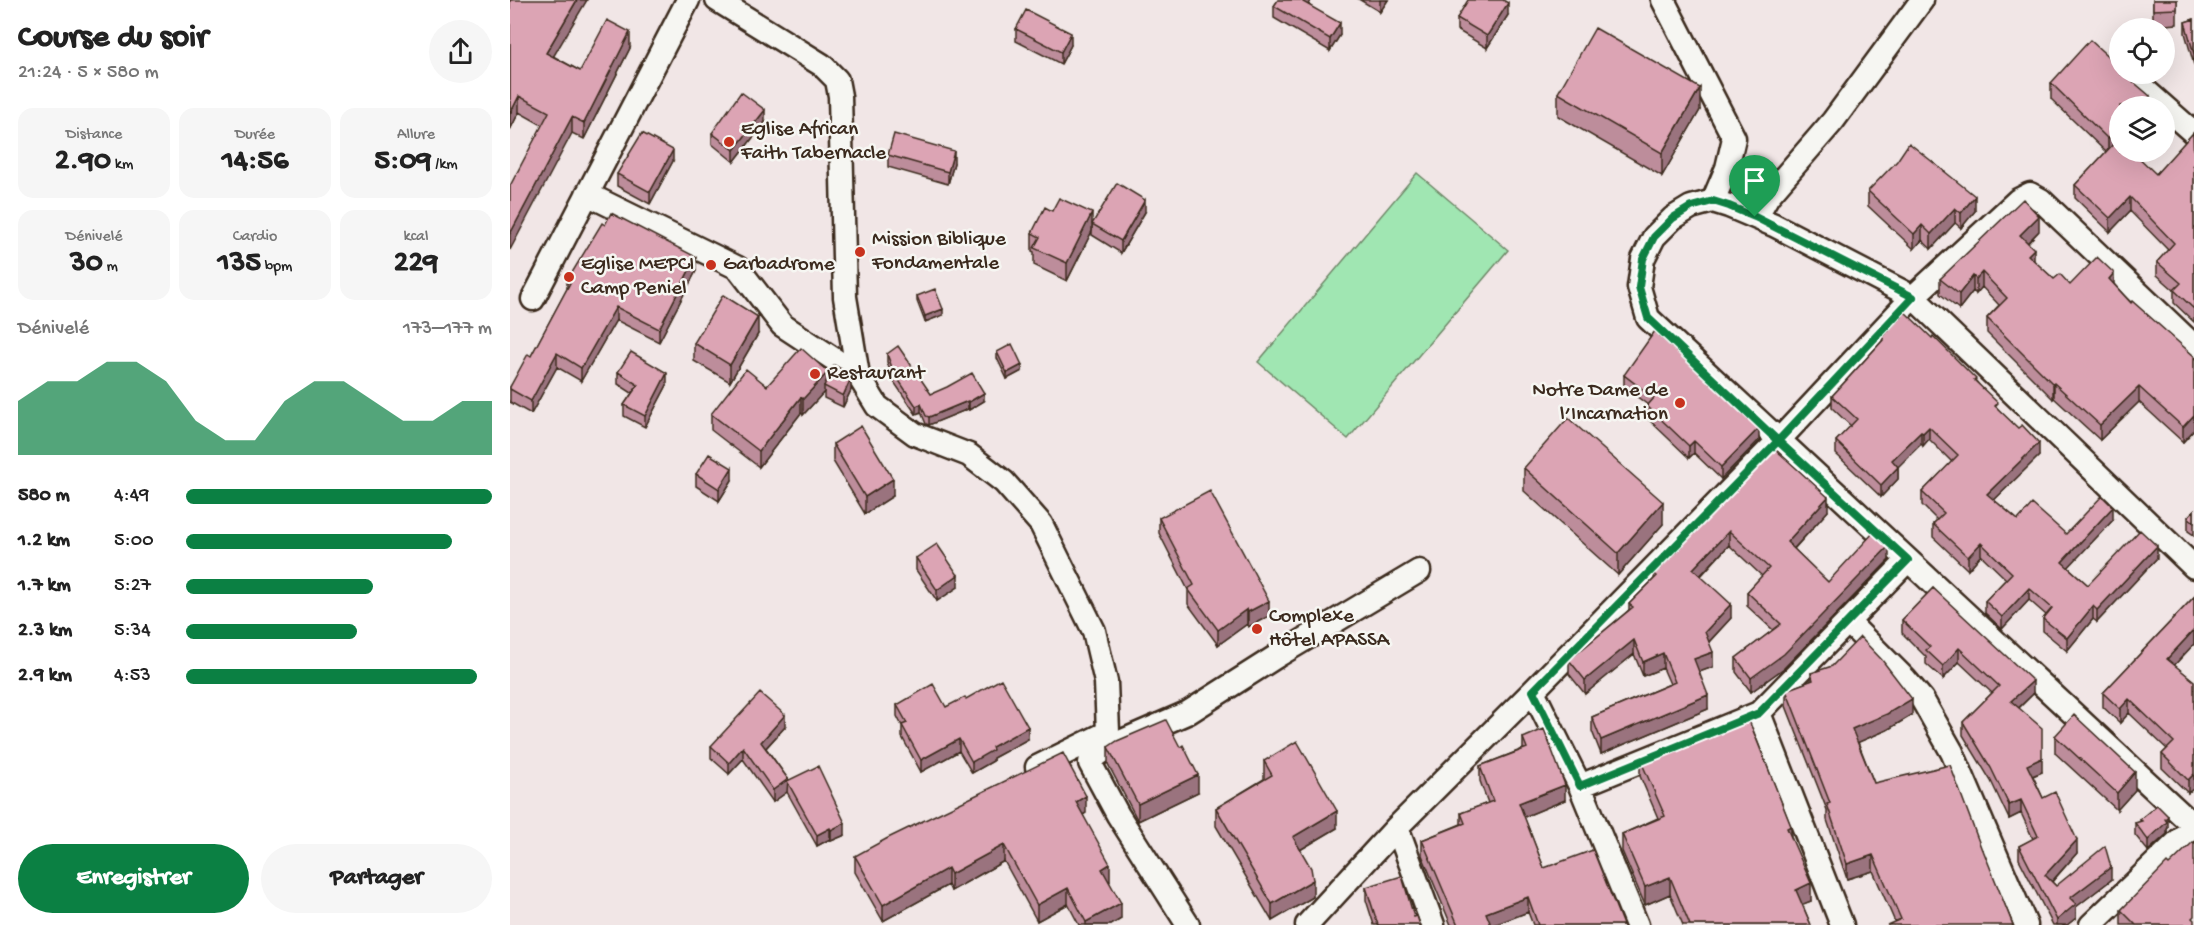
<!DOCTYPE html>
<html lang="fr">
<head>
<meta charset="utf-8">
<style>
	body { margin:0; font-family:"Gochi Hand",sans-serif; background:#f6f6f6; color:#222; height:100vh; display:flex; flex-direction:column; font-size:22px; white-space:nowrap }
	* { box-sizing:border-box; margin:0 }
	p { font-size:20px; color:#767676 }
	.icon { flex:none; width:33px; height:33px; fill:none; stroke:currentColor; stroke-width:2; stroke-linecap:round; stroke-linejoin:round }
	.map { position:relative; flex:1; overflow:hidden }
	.details { display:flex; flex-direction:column; background:#fff; width:510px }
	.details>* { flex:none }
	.fabs { position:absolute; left:1599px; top:18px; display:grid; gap:12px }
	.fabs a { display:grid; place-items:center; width:66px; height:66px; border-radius:50%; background:#fff; box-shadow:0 6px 24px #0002; font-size:30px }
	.pin { position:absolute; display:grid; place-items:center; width:51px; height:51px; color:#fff; margin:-62px -26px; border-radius:50% 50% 50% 0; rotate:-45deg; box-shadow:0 0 6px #0007 }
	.pin .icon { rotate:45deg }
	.round { display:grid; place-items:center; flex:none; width:63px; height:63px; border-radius:32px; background:#f6f6f6 }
	.overview { display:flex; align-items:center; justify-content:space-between; height:102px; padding:0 18px }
	h1 { font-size:33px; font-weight:700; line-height:45px }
	.metrics { display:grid; grid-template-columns:repeat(3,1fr); gap:9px; height:102px; padding:6px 18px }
	.metrics div { display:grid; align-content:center; border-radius:15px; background:#f6f6f6; text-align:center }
	.metrics b { font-size:30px; font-weight:700 }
	.metrics small { font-size:16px; font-weight:400 }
	.metrics p { font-size:16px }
	.chart { height:168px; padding:12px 18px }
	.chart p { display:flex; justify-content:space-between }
	.chart svg { width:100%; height:108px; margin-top:6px; fill:#0b8043; opacity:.7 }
	.button { display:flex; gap:12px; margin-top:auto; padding:12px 18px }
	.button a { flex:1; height:69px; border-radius:36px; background:#0b8043; color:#fff; font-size:24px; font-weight:700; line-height:69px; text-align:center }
	.button a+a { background:#f6f6f6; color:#222 }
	ul { padding:0 18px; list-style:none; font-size:20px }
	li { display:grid; grid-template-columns:96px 72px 1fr; align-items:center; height:45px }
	li i { height:15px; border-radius:8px; background:#0b8043 }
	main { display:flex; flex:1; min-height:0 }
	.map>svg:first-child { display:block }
	.green { fill:#a0e6b2; stroke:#6e8868; stroke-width:1.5 }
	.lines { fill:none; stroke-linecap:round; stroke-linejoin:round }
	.minor-casing { stroke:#3b2a1e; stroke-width:27 }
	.minor { stroke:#f6f6f2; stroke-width:22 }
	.wall { fill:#bd8d9b; stroke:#3b2a1e; stroke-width:1.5 }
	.shaded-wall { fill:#9a737e; stroke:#3b2a1e; stroke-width:1.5 }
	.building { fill:#dca4b4; stroke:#3b2a1e; stroke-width:1.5 }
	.route-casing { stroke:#fff; stroke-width:12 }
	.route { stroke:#0b8043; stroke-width:8 }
	.poi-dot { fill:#c8321e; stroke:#f6f6f2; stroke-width:2 }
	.labels { text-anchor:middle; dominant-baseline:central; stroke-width:5; stroke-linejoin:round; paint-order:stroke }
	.poi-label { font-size:21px; fill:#3b2a1e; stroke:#f6f6f2; text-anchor:start }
</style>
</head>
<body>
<main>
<section class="details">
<div class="overview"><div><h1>Course du soir</h1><p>21:24 · 5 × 580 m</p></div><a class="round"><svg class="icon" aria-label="share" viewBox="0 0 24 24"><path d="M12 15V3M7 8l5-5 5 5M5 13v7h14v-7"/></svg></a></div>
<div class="metrics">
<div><p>Distance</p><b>2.90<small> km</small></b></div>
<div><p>Durée</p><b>14:56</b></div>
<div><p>Allure</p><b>5:09<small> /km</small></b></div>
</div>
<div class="metrics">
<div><p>Dénivelé</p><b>30<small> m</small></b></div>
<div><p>Cardio</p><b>135<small> bpm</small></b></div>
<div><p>kcal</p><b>229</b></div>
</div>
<div class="chart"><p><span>Dénivelé</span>173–177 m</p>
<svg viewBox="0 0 160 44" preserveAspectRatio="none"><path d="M0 44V22L10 14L20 14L30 6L40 6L50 14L60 30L70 38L80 38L90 22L100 14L110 14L120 22L130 30L140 30L150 22L160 22V44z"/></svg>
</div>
<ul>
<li><b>580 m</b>4:49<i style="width:100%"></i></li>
<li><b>1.2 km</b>5:00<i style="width:87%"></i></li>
<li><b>1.7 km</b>5:27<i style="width:61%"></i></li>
<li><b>2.3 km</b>5:34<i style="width:56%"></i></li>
<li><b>2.9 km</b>4:53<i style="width:95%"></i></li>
</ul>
<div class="button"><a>Enregistrer</a><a>Partager</a></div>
</section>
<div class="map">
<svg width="1684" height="925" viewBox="0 0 1684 925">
	<rect width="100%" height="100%" fill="#f1e6e6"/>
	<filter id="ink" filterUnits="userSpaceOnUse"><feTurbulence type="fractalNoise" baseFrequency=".0167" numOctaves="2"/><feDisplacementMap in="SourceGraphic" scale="12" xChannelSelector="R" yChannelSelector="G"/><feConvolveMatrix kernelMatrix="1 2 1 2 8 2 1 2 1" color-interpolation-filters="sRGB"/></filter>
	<g filter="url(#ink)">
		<!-- green -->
		<path class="green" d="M907 173 998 250 838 439 748 362Z"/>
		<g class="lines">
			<defs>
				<path id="minor" d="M207 0 312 65 327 80 330 96 335 297 348 375
					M1153 0 1224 138 1217 168 1203 201
					M1617 74 1684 133
					M77 194 228 268 272 325 348 375 367 406 405 434 459 455 494 482 531 524 584 631 596 682 598 732 601 746
					M1246 217 1258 196 1323 121 1412 0
					M23 299 178 0
					M1684 567 1403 297 1264 225 1219 206 1203 201 1181 207 1163 218 1144 237 1133 259 1129 287 1138 318 1684 826
					M1338 622 1395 679 1412 699 1442 752 1516 925
					M1023 691 1070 786 1127 925
					M1249 713 1332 925
					M527 767 598 732
					M1070 786 1249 713 1398 560
					M887 827 923 925
					M678 925 608 815 580 763 581 759 601 746 679 712 767 656 909 571
					M797 925 887 827 1023 691 1268 441 1403 297 1508 200 1520 194 1531 200 1684 346
					M1581 925 1684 826"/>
			</defs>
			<!-- minor casing -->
			<use href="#minor" class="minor-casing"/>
			<!-- minor -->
			<use href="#minor" class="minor"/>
		</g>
		<!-- wall -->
		<path class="wall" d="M0 0 43 56 70 71 120 48 74 139 62 133 32 125 9 112 0 130Z
			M768 0H801L799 5 830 35 820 51 764 18V6Z
			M850 0H878L870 12Z
			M1643 0H1667V24L1643 26Z
			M998 15 977 48 947 30V18Z
			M1684 19V65L1675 33V22Z
			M506 29 561 45 551 64 506 41Z
			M1608 68 1640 106H1610V152L1646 174 1684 133V322L1664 303V290L1647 275V262L1658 250 1620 211 1600 232 1565 198V185L1596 152 1541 99V83Z
			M1048 93 1190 110 1152 176 1048 116Z
			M255 122 224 162 202 144V133Z
			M378 155 444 163 438 184 378 167Z
			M163 161 140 204 107 186V174Z
			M1358 191 1465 211 1451 228 1445 223 1421 249 1412 240 1404 249 1358 206Z
			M635 212 611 253 582 235V224Z
			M582 231 557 281 524 265V252L522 251V233Z
			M1529 231 1518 243 1524 261 1544 279 1560 285 1604 284 1621 303 1684 356V430L1673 442 1629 402 1590 440 1544 398 1543 399 1477 333V318L1489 305 1472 287 1466 294 1463 291 1449 309 1430 294V279Z
			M186 271 149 342 106 320 71 381 47 367 21 414 0 402V387L21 356 57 289V281Z
			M407 296 433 315 415 322 407 301Z
			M248 334 220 382 184 361V343Z
			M1372 337 1466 381 1488 409 1529 456 1484 500 1508 520 1556 534 1603 520 1558 567 1578 585 1647 558 1587 622 1583 619 1557 651 1533 631V619L1536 615 1519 600 1492 629 1475 613V601L1496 579 1471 555 1458 570 1423 537V524L1427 520 1412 505V492L1442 462 1419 439 1413 446 1411 444 1388 466V479L1371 497 1326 454V441L1341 426 1322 408V396L1372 341Z
			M487 352 512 371 497 379 487 358Z
			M377 354 421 394 474 401 459 410 458 409 419 425 416 424 411 412 406 414 384 382 377 362Z
			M108 372 157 385 135 427 114 416V405L122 393 108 384Z
			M1114 375 1249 440 1211 479 1184 453 1179 458 1137 418V406L1138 405 1114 387Z
			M318 378 341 390 333 407 314 398V392L293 415 291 413 249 467 201 430V414Z
			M323 444 383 496 355 514 323 461Z
			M1265 449 1318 511 1284 549 1318 582 1379 560 1274 668 1241 692 1226 672V658L1263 630 1237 606V592L1252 576 1219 545 1191 576 1221 618 1199 642 1203 667 1189 672 1198 709 1091 754 1082 731V717L1160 684 1153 668 1133 676 1124 654 1075 694 1059 674V660L1119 610V604L1144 579V574Z
			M1014 468 1153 524 1108 575 1014 491Z
			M186 474 222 480 209 501 186 486Z
			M1684 510V535L1678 531V517Z
			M649 518 759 616 738 627 737 624 708 645 678 604V590L649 533Z
			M406 558 448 587 427 601 406 570Z
			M1423 588 1523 694 1509 708 1532 772 1523 776 1533 798 1567 853 1542 882 1546 886 1601 880 1566 907V918L1557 925H1543L1509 859V846L1523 839 1511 813 1499 819 1481 781 1453 735V722L1482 693 1449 662 1433 679 1416 664V657L1392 633V620Z
			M1684 597V644L1664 665 1684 681V788L1678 793 1652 768V754L1657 749 1619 713 1610 723 1593 707V693Z
			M1301 673 1402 715 1377 730 1348 742 1364 783 1472 850 1503 925 1385 922 1363 871 1337 879 1317 820V810L1276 706V690L1301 681Z
			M456 699 518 739 483 758V761L462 773 449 751 411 772 392 737V726L387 716V705L436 707Z
			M275 727 256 748 278 779 335 835 321 841 320 839 307 846 277 792 263 802 233 759 219 774 201 758V746Z
			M1545 736 1625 790 1607 810 1545 753Z
			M1195 737 1281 837 1301 901 1292 904 1301 925H1173L1160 894 1135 905 1112 851V834L1148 818 1130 776V759Z
			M1013 738 1055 800 1014 817 1034 868 1113 925H1023L1018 912 984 925H941L912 855V840L951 824V813L978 803 970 781V766L1013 749Z
			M598 747 688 792 628 821 598 764Z
			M754 761 827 828 790 850 803 897 762 921 706 826V808L754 779Z
			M576 813 573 815 600 881H599L611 919 601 925H569L558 904 527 921 494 861 441 891 438 885 373 921 345 872V856Z
			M1630 819 1658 828 1657 829V834L1638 851 1625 835V823L1630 822Z
			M1659 865 1684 925H1611V910Z
			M856 887 904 917 910 925H864L856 900Z"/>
		<!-- shaded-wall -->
		<path class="shaded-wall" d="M67 0H77L36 69V53Z
			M794 0H801L793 13V2Z
			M870 0H878L870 12Z
			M998 3V15L977 48V36Z
			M830 23V35L820 51V39Z
			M120 32V48L74 139V123Z
			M561 33V45L551 64V52Z
			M1190 88V110L1152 176V153Z
			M9 96V112L0 130V114Z
			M1640 96V106H1630Z
			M255 110V122L224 162V150Z
			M62 117V133L0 250V234Z
			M1610 127V143L1598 155V139Z
			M163 150V161L140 204V192Z
			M444 151V163L438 184V172Z
			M1465 196V211L1451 228V213Z
			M1620 197V211L1600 232V218Z
			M635 200V212L611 253V241Z
			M1445 208V223L1421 249V234Z
			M582 213V231L557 281V263Z
			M1529 216V231L1510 250V235Z
			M1412 225V240L1404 249V234Z
			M1524 249V264L1518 255Z
			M186 257V271L149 342V329Z
			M1472 272V287L1466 294V279Z
			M1604 273V288L1599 279Z
			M1463 276V291L1449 309V294Z
			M106 307V320L71 381V368Z
			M433 309V315L415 322V316Z
			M248 317V334L220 382V365Z
			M47 353V367L21 414V401Z
			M512 365V371L497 379V373Z
			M318 372V387L314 386V392L293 415V399Z
			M157 373V385L135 427V416Z
			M341 378V390L333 407V396Z
			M1544 383V398L1543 399V384Z
			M1629 387V402L1590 440V425Z
			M474 393V401L459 410V402Z
			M291 397V413L249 467V451Z
			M458 401V409L419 425V417Z
			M411 404V412L406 414V406Z
			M1684 415V430L1673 442V427Z
			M1419 427V439L1413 446V433Z
			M1249 428V440L1211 479V467Z
			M1411 432V444L1382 473V460Z
			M1184 441V453L1179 458V446Z
			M1529 443V456L1477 507V494Z
			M1388 467V479L1371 497V485Z
			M222 468V480L209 501V489Z
			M383 479V496L355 514V497Z
			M1318 497V511L1277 556V542Z
			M1153 502V524L1108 575V553Z
			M1603 507V520L1552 574V562Z
			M1219 531V545L1183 583V569Z
			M1471 543V555L1458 570V557Z
			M1379 546V560L1274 668 1241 692V678Z
			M1647 546V558L1587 622V610Z
			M448 575V587L427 601V590Z
			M1519 588V600L1492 629V617Z
			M759 601V616L738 627V612Z
			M1221 604V618L1195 646V632Z
			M1583 606V619L1557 651V638Z
			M737 609V624L708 645V630Z
			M1684 630V644L1657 673V659Z
			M1124 640V654L1075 694V680Z
			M1449 648V662L1433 679V666Z
			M1203 652V667L1184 674V659Z
			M1153 653V668L1133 676V662Z
			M1523 681V694L1501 715V701Z
			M1198 695V709L1091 754V740Z
			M1402 699V715L1377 730 1342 745V729Z
			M1619 699V713L1610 723V709Z
			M275 715V727L251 753V742Z
			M518 727V739L483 758V761L462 773V762L482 747Z
			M449 739V751L411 772V760Z
			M233 747V759L219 774V763Z
			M1532 758V772L1517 778V765Z
			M1625 772V790L1607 810V793Z
			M1684 774V788L1678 793V780Z
			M688 775V792L628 821V804Z
			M278 779 277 792 263 802V790Z
			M1055 785V800L1009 819V803Z
			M576 796V813L566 819V802Z
			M1511 800V813L1499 819V805Z
			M827 811V828L783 854V837Z
			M1658 816V828L1657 829V834L1638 851V840L1655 819Z
			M335 823V835L321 841V830Z
			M1281 826V844L1277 828Z
			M320 828V839L307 846V835Z
			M1567 840V853L1535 889V875Z
			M494 845V861L441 891V874Z
			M1363 855V871L1337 879V864Z
			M600 864V881L592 885V869Z
			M1601 867V880L1566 907V918L1557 925H1547V920L1560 898Z
			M438 868V885L373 921V905Z
			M1160 877V894L1135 905V887Z
			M803 880V897L762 921V904Z
			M1301 883V901L1286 907V890Z
			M558 888V904L527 921V905Z
			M1018 897V912L984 925H976V913Z
			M611 903V919L601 925H576V922Z"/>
		<!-- building -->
		<path class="building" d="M0 0H67L36 53 70 71 97 20 120 32 74 123 62 117 0 234V186L39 112 9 96 0 114Z
			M768 0H794L793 2 830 23 820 39 764 6Z
			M958 0H993L998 3 977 36 947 18Z
			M1643 0H1667V9L1643 10Z
			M516 10 561 33 551 52 506 29Z
			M1684 19V54L1675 22Z
			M1085 28 1190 88 1152 153 1048 93Z
			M1580 40 1604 62 1610 70V74H1614L1640 96 1630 106H1610V127L1598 139 1541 83Z
			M231 92 255 110 224 150 202 133Z
			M132 133 163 150 140 192 107 174Z
			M1683 133 1684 164 1683 166 1684 167V309L1664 290 1671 283 1647 262 1664 243 1620 197 1600 218 1565 185 1609 138 1610 152H1623L1646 174Z
			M384 134 444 151 438 172 378 155Z
			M1399 143 1465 196 1451 213 1445 208 1421 234 1412 225 1404 234 1358 191 1387 161Z
			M607 183 635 200 611 241 582 224Z
			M549 198 582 213 557 263 524 248 530 237 522 233 535 207 542 211Z
			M1513 199 1529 216 1510 235 1524 249 1518 255 1544 279 1550 274 1560 285 1587 257 1604 273 1599 279 1621 303 1622 301 1684 356V415L1673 427 1629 387 1590 425 1544 383 1543 384 1477 318 1497 298 1472 272 1466 279 1463 276 1449 294 1430 279Z
			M101 213 186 257 149 329 106 307 71 368 47 353 21 401 0 389V387L18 354 21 356 60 283 57 281 92 223 95 225Z
			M425 289 433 309 415 316 407 296Z
			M213 295 248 317 220 365 184 343Z
			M1395 312 1422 338 1423 336 1466 379 1464 380 1488 403 1485 406 1508 428 1512 425 1529 443 1477 494 1508 520 1522 504 1556 534 1592 496 1603 507 1552 562 1578 585 1630 530 1647 546 1587 610 1583 606 1557 638 1533 619 1542 608 1519 588 1492 617 1475 601 1502 573 1471 543 1458 557 1423 524 1434 513 1412 492 1448 455 1419 427 1413 433 1411 432 1382 460 1388 467 1371 485 1326 441 1347 419 1322 396 1374 339 1372 337Z
			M1145 331 1249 428 1211 467 1184 441 1179 446 1137 406 1144 398 1114 375Z
			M502 344 512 365 497 373 487 352Z
			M388 346 421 394 437 387 462 373 474 393 459 402 458 401 419 417 416 416 411 404 406 406 384 373 377 354Z
			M291 348 318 372 293 399 291 397 249 451 201 414 236 369 257 386Z
			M121 352 157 373 135 416 114 405 128 385 108 372Z
			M324 365 338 373 341 378 333 396 314 386Z
			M1058 418 1153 502 1108 553 1014 468Z
			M351 426 383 479 355 497 323 444Z
			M1265 449 1318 497 1277 542 1318 582 1364 532 1379 546 1274 654 1241 678 1226 658 1271 624 1237 592 1259 568 1219 531 1183 569 1221 604 1195 632 1203 652 1184 659 1198 695 1091 740 1082 717 1165 682 1153 653 1133 662 1124 640 1075 680 1059 660 1123 607 1119 604 1147 576 1144 574Z
			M199 454 222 468 209 489 186 474Z
			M700 491 759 601 738 612 737 609 708 630 678 589 684 585 649 518Z
			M1684 510V522L1678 517Z
			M427 544 448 575 427 590 406 558Z
			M1423 588 1523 681 1501 701 1532 728V758L1517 765 1533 798 1545 792 1567 840 1535 875 1546 886 1595 846 1601 867 1560 898 1566 904 1547 920 1509 846 1528 836 1511 800 1499 805 1481 768 1453 722 1489 686 1449 648 1433 666 1416 650 1420 647 1392 620Z
			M1684 597V630L1657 659 1684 681V774L1678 780 1652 754 1664 742 1619 699 1610 709 1593 693Z
			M1350 637 1372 660 1402 699 1377 714 1342 729 1364 783 1440 765 1472 850H1473L1503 925H1377L1391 919 1363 855 1337 864 1317 804 1320 803 1276 690 1303 680 1301 673 1322 666Z
			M491 679 518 727 482 747 483 750 462 762 449 739 411 760 392 725 397 723 387 705 423 684 436 707 455 697 456 699Z
			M250 693 275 715 251 742 278 779 263 790 233 747 219 763 201 746Z
			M1564 715 1625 772 1607 793 1545 736Z
			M1238 718 1281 826 1277 828 1301 883 1286 890 1301 925H1180L1160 877 1135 887 1112 834 1155 816 1130 759 1194 733 1195 737Z
			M656 720 670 747 673 745 688 775 628 804 598 747 607 741Z
			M1034 729 1055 785 1009 803 1034 868 1083 850 1113 925H1028L1018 897 976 913 981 925H948L912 840 955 823 951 813 983 801 970 766 1017 748 1013 738Z
			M787 741 827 811 783 837 801 868 803 880 762 904 706 808 762 775 754 761Z
			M553 753 576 796 566 802 600 864 592 869 611 903 576 922 558 888 527 905 494 845 441 874 438 868 373 905 345 856 378 838Z
			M308 766 335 823 321 830 320 828 307 835 277 781Z
			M1647 805 1658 816 1655 819 1657 822 1638 840 1625 823 1632 821 1630 819Z
			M1683 842 1684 844V916L1682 918 1684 920V925H1626L1611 910 1657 863 1659 865Z
			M892 876 904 917 907 916 910 925H868L856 887Z"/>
	</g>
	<g class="lines" filter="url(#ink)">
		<defs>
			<path id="route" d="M1245 217 1219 206 1203 201 1181 207 1163 218 1144 237 1133 259 1129 287 1138 318 1268 441 1023 691 1070 786 1249 713 1398 560 1268 441 1403 297 1245 217"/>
		</defs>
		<!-- route casing -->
		<use href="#route" class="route-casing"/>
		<!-- route -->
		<use href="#route" class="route"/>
	</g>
	<!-- markers -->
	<g class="poi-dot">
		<circle cx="219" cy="142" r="6"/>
		<circle cx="350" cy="252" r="6"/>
		<circle cx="201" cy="265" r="6"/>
		<circle cx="59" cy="277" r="6"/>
		<circle cx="305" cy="374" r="6"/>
		<circle cx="1170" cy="403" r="6"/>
		<circle cx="747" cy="629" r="6"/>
	</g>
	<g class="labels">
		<!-- poi labels -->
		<g class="poi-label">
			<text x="231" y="130">Eglise African<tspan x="231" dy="24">Faith Tabernacle</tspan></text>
			<text x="362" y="240">Mission Biblique<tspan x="362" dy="24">Fondamentale</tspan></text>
			<text x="71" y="265">Eglise MEPCI<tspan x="71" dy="24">Camp Peniel</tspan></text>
			<text x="213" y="265">Garbadrome</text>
			<text x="317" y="374">Restaurant</text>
			<text x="1158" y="391" text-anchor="end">Notre Dame de<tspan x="1158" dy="24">l’Incarnation</tspan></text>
			<text x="759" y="617">Complexe<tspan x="759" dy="24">Hôtel APASSA</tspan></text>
		</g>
	</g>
</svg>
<div class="fabs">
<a><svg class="icon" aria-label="locate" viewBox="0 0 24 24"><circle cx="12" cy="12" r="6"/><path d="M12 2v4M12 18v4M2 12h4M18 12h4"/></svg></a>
<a><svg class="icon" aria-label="layers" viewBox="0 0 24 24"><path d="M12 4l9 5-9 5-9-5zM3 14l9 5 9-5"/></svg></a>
</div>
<div class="pin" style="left:1245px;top:217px;background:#1e9e55"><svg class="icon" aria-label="arrive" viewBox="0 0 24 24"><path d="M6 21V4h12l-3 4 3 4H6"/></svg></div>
</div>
</main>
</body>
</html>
